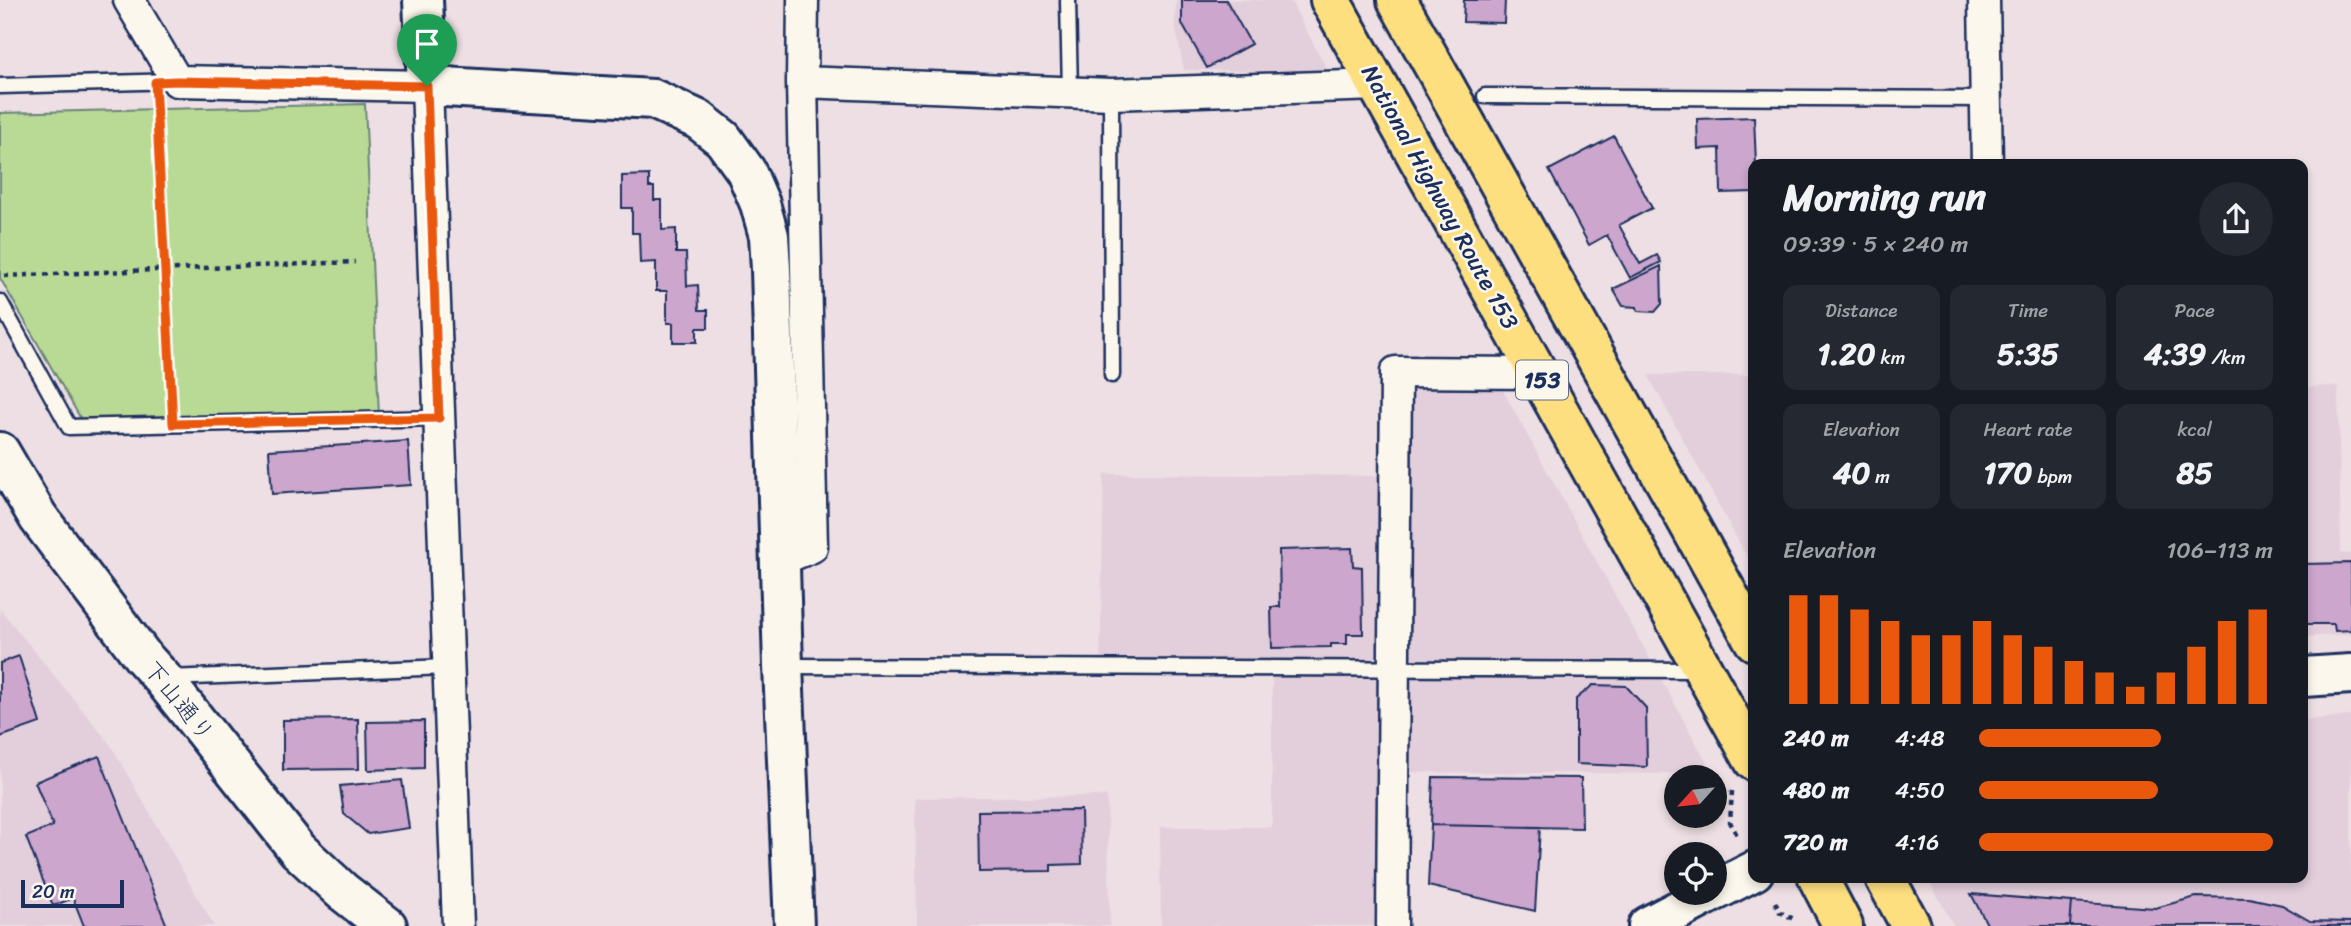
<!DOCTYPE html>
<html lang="en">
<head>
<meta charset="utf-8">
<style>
	body { margin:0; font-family:Sriracha,"Klee One",sans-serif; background:#242831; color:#f1f3f6; height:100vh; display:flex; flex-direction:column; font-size:26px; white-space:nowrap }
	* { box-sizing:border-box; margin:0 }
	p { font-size:23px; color:#9ea1a6 }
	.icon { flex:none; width:38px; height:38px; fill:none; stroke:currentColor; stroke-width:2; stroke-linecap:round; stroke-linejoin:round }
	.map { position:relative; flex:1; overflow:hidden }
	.sheet { position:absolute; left:1748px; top:159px; width:560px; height:724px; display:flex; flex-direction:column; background:#171b24; border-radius:14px; box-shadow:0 4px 10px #0003 }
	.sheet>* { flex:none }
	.needle { width:46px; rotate:243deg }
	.fabs { position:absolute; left:1664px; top:765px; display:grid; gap:14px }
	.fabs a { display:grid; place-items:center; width:63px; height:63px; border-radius:50%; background:#171b24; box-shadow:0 4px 10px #0003; font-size:35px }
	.scale { position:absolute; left:21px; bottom:18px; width:103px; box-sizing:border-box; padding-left:7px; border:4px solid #1b2f5e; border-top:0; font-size:19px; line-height:24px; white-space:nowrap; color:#1b2f5e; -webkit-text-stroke:5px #fbf7ec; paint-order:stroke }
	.pin { position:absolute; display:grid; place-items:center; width:60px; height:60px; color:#fff; margin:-72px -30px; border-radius:50% 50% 50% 0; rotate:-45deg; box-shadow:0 0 7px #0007 }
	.pin .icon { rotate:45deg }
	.round { display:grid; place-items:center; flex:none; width:74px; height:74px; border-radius:37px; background:#242831 }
	.headline { display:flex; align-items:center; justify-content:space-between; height:119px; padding:0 35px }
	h1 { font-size:38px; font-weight:700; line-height:52px }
	.figures { display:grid; grid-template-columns:repeat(3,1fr); gap:10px; height:119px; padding:7px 35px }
	.figures div { display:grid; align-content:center; border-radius:14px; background:#242831; text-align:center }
	.figures b { font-size:30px; font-weight:700 }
	.figures small { font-size:19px; font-weight:400 }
	.figures p { font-size:19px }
	.chart { height:196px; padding:14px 35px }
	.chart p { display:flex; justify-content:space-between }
	.chart svg { width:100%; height:126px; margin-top:7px; stroke:#ea580c; stroke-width:6 }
	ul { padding:0 35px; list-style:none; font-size:23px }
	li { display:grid; grid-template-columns:112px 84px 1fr; align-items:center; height:52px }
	li i { height:18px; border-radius:9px; background:#ea580c }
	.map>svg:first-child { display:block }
	.built { fill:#e3cedc }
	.green { fill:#b9da94; stroke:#6a8479; stroke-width:2 }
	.building { fill:#cca6cd; stroke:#1b2f5e; stroke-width:2 }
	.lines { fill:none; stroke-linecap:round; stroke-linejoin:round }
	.lane-casing { stroke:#1b2f5e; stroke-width:19 }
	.street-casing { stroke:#1b2f5e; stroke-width:35 }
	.secondary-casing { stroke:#1b2f5e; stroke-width:44 }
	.highway-casing { stroke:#1b2f5e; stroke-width:44 }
	.path { stroke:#1b2f5e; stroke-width:4.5; stroke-dasharray:5 5; stroke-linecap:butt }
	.lane { stroke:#fbf7ec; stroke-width:14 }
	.street { stroke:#fbf7ec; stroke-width:30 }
	.secondary { stroke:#fbf7ec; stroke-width:38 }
	.highway { stroke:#fedf80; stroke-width:38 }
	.route-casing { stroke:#fff; stroke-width:14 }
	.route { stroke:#ea580c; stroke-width:9 }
	.labels { text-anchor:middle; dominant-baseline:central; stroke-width:5; stroke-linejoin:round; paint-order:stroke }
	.shield { fill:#fbf7ec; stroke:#5e6b89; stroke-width:2 }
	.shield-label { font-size:23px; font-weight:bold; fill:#1b2f5e }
	.street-label { font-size:24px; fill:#1b2f5e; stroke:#fbf7ec }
</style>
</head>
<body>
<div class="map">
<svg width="2351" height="926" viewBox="0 0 2351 926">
	<rect width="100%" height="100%" fill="#eddfe3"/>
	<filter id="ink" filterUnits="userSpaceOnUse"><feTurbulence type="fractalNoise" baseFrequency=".0143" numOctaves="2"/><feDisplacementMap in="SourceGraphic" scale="14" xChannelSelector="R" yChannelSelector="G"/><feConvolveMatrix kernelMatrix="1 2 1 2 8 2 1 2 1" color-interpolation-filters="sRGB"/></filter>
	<g filter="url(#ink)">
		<!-- built -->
		<path class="built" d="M1176 0H1290L1328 71 1184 70 1175 24Z
			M1648 375H1753V568Z
			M1405 385 1501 387 1713 774 1402 772Z
			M2338 386 2341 553 2351 554V634L2303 637V387Z
			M1104 474 1386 476 1383 926H1161L1160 827H1272V678L1100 677Z
			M0 609 110 744 214 926H0Z
			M2351 716V926H1954L1928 879 2303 878V720Z
			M1107 796 1110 926H917L915 798Z"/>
		<!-- green -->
		<path class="green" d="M365 104 379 416 85 426 0 278V113Z"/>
		<!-- building -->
		<path class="building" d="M1182 0H1226L1251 44 1207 68 1182 24Z
			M1464 0H1505L1504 23 1463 22Z
			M1754 117 1756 164H1754V192L1721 193 1720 148 1698 149 1697 119Z
			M1614 136 1652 208 1619 225 1640 264 1657 255 1661 262 1630 278 1607 235 1589 245 1549 170Z
			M649 175V187H654V200H662V230L676 229V253H686L687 286 698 285 699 310H708V328H697V342H673V323H667V291H656V262L640 263 639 233H632V208H622V176Z
			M1661 266 1662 304 1655 312 1638 311 1637 307 1623 306 1613 289Z
			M408 441 411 485 272 494 269 450Z
			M1352 548 1353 566 1362 567 1363 634H1347V644H1331V647L1272 648 1271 607H1280L1279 550Z
			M2351 563V630L2335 631 2334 624H2303V564Z
			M19 656 40 723 0 737V663Z
			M1593 685 1626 686 1646 708 1647 767 1576 764V699Z
			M358 719 359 769 283 770V720Z
			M424 721V768L368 770 367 722Z
			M99 756 167 926H84L73 898 53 906 26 837 53 826 35 782Z
			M1433 777 1581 778 1582 828 1431 825Z
			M402 780 409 828 368 834 344 814 340 786Z
			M1081 810 1082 864 1051 865V871L979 872 978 811Z
			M1431 825 1540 827 1535 911 1428 886Z
			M1971 894 2072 902 2070 926H1988Z
			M2196 897 2249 898 2282 905 2310 921 2351 922V926H2070L2072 902 2155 908Z"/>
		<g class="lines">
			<defs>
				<path id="lane" d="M1068 0 1070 92
					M0 86 177 81
					M1111 94 1112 375
					M1485 96 1986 99
					M0 302 69 427 439 418
					M784 666 1698 670
					M168 678 447 667"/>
				<path id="street" d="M129 0 177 81 427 86 458 926
					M1984 0 1987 164
					M802 82 1111 94 1378 85
					M780 560 812 547 802 82 803 0
					M1392 926 1396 372 1538 373"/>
				<path id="secondary" d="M423 0 427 86 653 99 699 120 723 139 746 171 760 204 769 236 771 269 783 666 794 926
					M0 452 38 517 143 657 163 679 298 850 342 891 387 926
					M2303 677 2351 674
					M1715 891 1754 871
					M1648 926 1713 892"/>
				<path id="highway" d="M1330 0 1754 761
					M1397 0 1754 641
					M1818 878 1843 926
					M1885 878 1911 926"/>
			</defs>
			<!-- lane casing -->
			<use href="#lane" class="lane-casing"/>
			<!-- street casing -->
			<use href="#street" class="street-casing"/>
			<!-- secondary casing -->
			<use href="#secondary" class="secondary-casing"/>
			<!-- highway casing -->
			<use href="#highway" class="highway-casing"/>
			<!-- path -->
			<path class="path" d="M156 104 172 403
				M4 276 355 262
				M1732 791 1730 822 1738 837
				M1775 902 1780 912 1796 920"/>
			<!-- lane -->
			<use href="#lane" class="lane"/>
			<!-- street -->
			<use href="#street" class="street"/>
			<!-- secondary -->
			<use href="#secondary" class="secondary"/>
			<!-- highway -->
			<use href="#highway" class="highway"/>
		</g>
	</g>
	<g class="lines" filter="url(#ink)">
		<defs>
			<path id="route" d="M177 81 427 86 439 418 173 424 155 82Z"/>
		</defs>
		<!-- route casing -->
		<use href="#route" class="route-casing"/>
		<!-- route -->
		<use href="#route" class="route"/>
	</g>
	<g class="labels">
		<!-- shield labels -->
		<rect class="shield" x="1516" y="360.5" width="52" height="39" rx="5"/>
		<g class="shield-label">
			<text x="1542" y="380">153</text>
		</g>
		<!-- street labels -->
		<g class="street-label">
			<text transform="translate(1440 197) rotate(61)">National Highway Route 153</text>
			<text transform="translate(179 701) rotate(51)">下山通り</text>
		</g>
	</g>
</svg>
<div class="fabs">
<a><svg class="needle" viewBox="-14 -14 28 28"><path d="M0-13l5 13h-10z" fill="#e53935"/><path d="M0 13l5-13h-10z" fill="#9ea1a6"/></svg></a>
<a><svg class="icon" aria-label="locate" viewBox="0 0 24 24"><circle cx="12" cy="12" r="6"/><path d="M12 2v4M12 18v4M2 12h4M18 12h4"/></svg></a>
</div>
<div class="scale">20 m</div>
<div class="pin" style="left:427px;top:86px;background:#1e9e55"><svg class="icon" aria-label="arrive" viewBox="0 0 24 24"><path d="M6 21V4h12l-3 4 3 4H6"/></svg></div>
<section class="sheet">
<div class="headline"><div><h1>Morning run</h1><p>09:39 · 5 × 240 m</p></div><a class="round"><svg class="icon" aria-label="share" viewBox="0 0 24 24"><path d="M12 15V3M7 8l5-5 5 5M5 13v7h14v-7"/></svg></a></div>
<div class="figures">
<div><p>Distance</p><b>1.20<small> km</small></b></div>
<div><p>Time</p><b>5:35</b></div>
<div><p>Pace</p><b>4:39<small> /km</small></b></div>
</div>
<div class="figures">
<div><p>Elevation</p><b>40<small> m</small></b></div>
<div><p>Heart rate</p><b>170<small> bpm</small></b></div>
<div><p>kcal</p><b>85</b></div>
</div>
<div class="chart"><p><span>Elevation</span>106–113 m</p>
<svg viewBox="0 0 160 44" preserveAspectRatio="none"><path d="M5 44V6M15 44V6M25 44V11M35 44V15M45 44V20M55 44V20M65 44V15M75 44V20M85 44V24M95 44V29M105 44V33M115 44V38M125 44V33M135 44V24M145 44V15M155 44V11"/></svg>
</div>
<ul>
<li><b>240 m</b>4:48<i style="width:62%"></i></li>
<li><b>480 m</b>4:50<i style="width:61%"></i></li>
<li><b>720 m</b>4:16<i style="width:100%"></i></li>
</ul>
</section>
</div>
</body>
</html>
